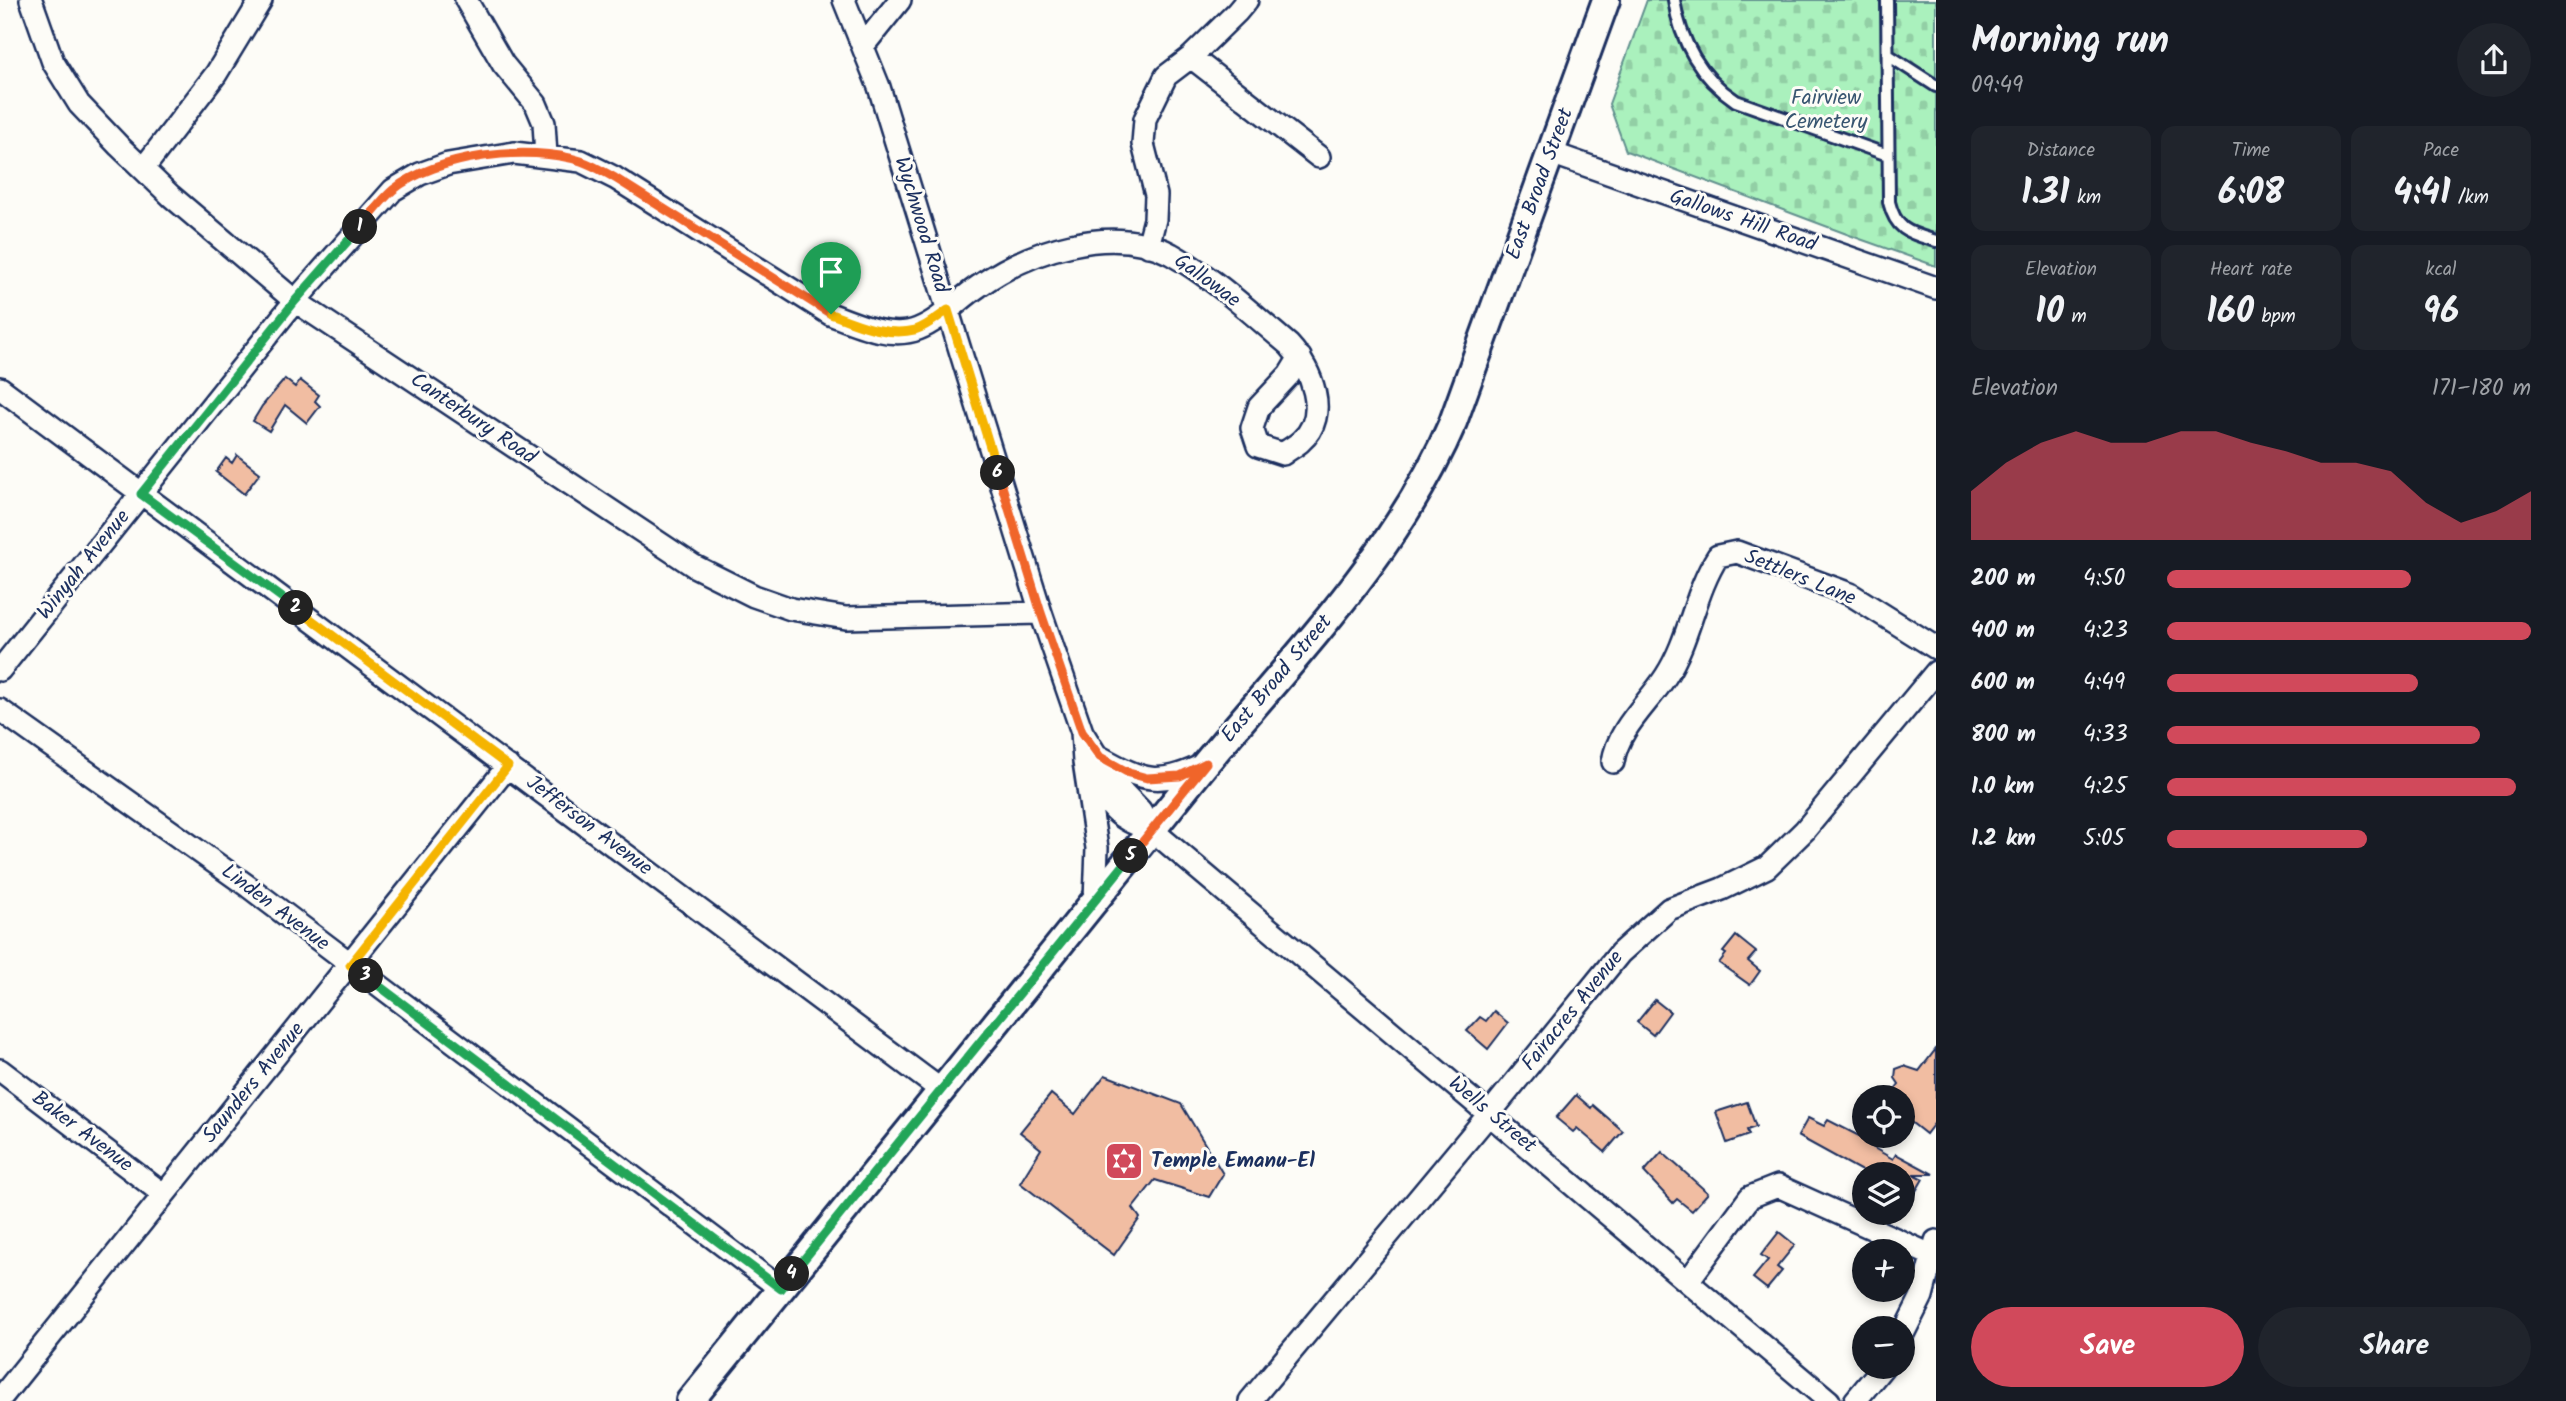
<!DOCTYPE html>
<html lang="en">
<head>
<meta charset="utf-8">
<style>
	body { margin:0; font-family:Kalam,sans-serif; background:#20242c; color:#f1f3f6; height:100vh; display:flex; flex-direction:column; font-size:26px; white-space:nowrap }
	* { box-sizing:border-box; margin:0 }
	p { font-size:23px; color:#9ea1a6 }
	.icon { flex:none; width:38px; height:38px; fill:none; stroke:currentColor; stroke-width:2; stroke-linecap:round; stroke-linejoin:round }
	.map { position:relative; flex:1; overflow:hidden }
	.details { display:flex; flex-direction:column; background:#171b24; width:630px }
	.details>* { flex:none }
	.buttons { position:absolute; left:1852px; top:1085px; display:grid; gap:14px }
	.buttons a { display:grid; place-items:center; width:63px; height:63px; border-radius:50%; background:#171b24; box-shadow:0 4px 10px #0003; font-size:35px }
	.pin { position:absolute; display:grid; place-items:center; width:60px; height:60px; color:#fff; margin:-72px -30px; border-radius:50% 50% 50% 0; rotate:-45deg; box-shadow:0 0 7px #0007 }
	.pin .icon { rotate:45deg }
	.km { position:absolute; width:35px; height:35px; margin:-18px; border-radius:50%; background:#222; color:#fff; font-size:19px; line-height:35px; text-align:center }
	.round { display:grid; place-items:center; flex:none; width:74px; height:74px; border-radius:37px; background:#20242c }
	.headline { display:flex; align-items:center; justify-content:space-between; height:119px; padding:0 35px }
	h1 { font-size:38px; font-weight:700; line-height:52px }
	.figures { display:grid; grid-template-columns:repeat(3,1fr); gap:10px; height:119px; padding:7px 35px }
	.figures div { display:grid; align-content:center; border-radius:14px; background:#20242c; text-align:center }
	.figures b { font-size:35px; font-weight:700 }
	.figures small { font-size:19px; font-weight:400 }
	.figures p { font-size:19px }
	.chart { height:196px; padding:14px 35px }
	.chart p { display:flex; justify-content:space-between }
	.chart svg { width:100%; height:126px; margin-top:7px; fill:#d1495b; opacity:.7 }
	.action { display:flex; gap:14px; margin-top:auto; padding:14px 35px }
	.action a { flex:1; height:80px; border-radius:42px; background:#d1495b; color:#fff; font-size:28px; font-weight:700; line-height:80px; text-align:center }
	.action a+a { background:#20242c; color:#f1f3f6 }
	ul { padding:0 35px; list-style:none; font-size:23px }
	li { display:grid; grid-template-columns:112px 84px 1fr; align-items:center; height:52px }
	li i { height:18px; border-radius:9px; background:#d1495b }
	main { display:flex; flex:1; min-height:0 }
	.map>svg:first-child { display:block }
	.cemetery { fill:url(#cemetery-stones); stroke:#62908e; stroke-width:2 }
	.building { fill:#f1bda2; stroke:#1b2f5e; stroke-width:2 }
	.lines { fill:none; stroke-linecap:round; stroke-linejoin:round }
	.service-casing { stroke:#1b2f5e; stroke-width:16 }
	.minor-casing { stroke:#1b2f5e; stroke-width:26 }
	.tertiary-casing { stroke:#1b2f5e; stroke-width:32 }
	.service { stroke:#fdfcf7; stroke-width:10 }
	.minor { stroke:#fdfcf7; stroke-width:21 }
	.tertiary { stroke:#fdfcf7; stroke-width:26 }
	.split-1-casing { stroke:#fff; stroke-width:14 }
	.split-2-casing { stroke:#fff; stroke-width:14 }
	.split-3-casing { stroke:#fff; stroke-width:14 }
	.split-4-casing { stroke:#fff; stroke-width:14 }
	.split-5-casing { stroke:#fff; stroke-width:14 }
	.split-6-casing { stroke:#fff; stroke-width:14 }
	.split-7-casing { stroke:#fff; stroke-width:14 }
	.split-1 { stroke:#f0652b; stroke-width:9 }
	.split-2 { stroke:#22a559; stroke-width:9 }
	.split-3 { stroke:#f5b400; stroke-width:9 }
	.split-4 { stroke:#22a559; stroke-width:9 }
	.split-5 { stroke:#22a559; stroke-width:9 }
	.split-6 { stroke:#f0652b; stroke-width:9 }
	.split-7 { stroke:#f5b400; stroke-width:9 }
	.labels { text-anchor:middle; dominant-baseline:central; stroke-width:6; stroke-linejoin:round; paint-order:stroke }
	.park-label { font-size:21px; fill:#385671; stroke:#fdfcf7 }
	.street-label { font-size:21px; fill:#1b2f5e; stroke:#fdfcf7 }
	.poi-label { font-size:21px; font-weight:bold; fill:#1b2f5e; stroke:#fdfcf7; text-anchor:start }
</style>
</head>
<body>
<main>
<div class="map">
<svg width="1936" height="1401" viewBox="0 0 1936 1401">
	<defs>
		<pattern id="cemetery-stones" width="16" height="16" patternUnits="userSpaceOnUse" patternTransform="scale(1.75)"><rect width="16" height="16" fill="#aaf1bd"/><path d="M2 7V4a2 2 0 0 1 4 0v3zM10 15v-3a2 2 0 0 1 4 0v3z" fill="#92cfa5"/></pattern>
	</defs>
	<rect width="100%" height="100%" fill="#fdfcf7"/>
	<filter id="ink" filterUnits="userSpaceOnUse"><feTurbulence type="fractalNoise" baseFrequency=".0143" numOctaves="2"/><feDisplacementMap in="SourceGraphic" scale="14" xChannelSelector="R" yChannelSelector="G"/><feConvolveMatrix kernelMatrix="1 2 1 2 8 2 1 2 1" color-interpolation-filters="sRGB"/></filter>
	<g filter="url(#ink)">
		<!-- cemetery -->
		<path class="cemetery" d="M1647 0H1936V266L1860 239 1626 151 1609 104Z"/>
		<!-- building -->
		<path class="building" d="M285 379 295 387 300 380 319 395 315 401 320 406 307 423 285 405 269 431 253 421 262 406Z
			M237 455 260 473 244 494 216 472 226 458 232 463Z
			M1736 936 1756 952 1748 961 1760 971 1750 985 1719 963 1726 954 1723 952Z
			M1655 1000 1670 1012 1653 1035 1637 1022Z
			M1494 1011 1508 1023 1488 1049 1467 1031 1480 1017 1486 1021Z
			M1936 1049V1121L1926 1134 1902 1115V1097H1889L1899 1084 1895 1078 1896 1069 1904 1066 1919 1071Z
			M1105 1075 1181 1104 1223 1174 1209 1197 1155 1180 1133 1208 1140 1218 1114 1255 1020 1183 1041 1149 1020 1132 1051 1094 1075 1114Z
			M1576 1095 1591 1108 1593 1105 1623 1131 1605 1152 1577 1128 1573 1132 1556 1118Z
			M1747 1102 1756 1127 1747 1130 1749 1135 1727 1143 1716 1112Z
			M1808 1118 1824 1126 1828 1120 1867 1140 1865 1143 1893 1159 1896 1154 1933 1174H1913L1923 1179 1912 1198 1902 1193V1174H1867L1798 1136Z
			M1662 1152 1708 1193 1692 1211 1677 1199 1673 1203 1644 1172Z
			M1779 1232 1795 1245 1777 1267 1782 1271 1767 1289 1753 1278 1768 1260 1761 1255Z"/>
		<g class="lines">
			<defs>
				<path id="service" d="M1674 0C1680 41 1701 78 1736 101L1888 155
					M1887 0 1889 202C1896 231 1910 233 1936 241
					M1888 55 1936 86"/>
				<path id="minor" d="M31 0 53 62 79 104 119 146 171 196 295 301 694 566 754 596 791 609 846 618 1041 613
					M466 0 503 64 536 104 544 123 546 155
					M844 0 879 87 1041 613 1082 732 1084 762 1097 848 1095 900
					M863 46 900 0
					M1191 57 1319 157
					M1551 153 1936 288
					M143 169 216 74 261 0
					M1148 246 1155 219 1156 195 1143 144 1145 119 1166 76 1191 57 1237 12 1247 0
					M0 388 941 1090
					M0 670 295 301 393 190 420 174 448 164 514 153 581 161 615 178 830 314C856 324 891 340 918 329 941 320 959 299 979 286 1030 250 1112 223 1171 254 1214 278 1252 314 1289 345 1311 369 1331 415 1301 441 1296 446 1289 449 1283 454L1258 446 1252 428 1259 407 1289 375 1300 357
					M0 710 249 887 781 1289
					M1082 732 1113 782 1140 810 1152 830 1829 1401
					M1100 757C1143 781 1159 787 1205 764
					M1613 762C1618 728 1648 704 1666 676 1690 639 1694 593 1718 556L1737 552 1850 594 1936 648
					M1091 776C1109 807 1117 820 1152 830
					M0 1070 163 1194
					M1688 1281 1750 1197 1778 1186 1931 1255
					M1902 1336 1922 1296 1936 1241
					M0 1399 508 766
					M1250 1401 1490 1113 1620 953 1669 909 1722 889 1767 867 1805 830 1936 672
					M1855 1401 1883 1367"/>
				<path id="tertiary" d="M690 1401C859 1191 1029 984 1197 774 1289 661 1395 558 1453 422L1606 0"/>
			</defs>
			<!-- service casing -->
			<use href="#service" class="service-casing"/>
			<!-- minor casing -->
			<use href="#minor" class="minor-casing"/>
			<!-- tertiary casing -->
			<use href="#tertiary" class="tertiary-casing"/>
			<!-- service -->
			<use href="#service" class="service"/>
			<!-- minor -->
			<use href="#minor" class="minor"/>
			<!-- tertiary -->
			<use href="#tertiary" class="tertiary"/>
		</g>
	</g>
	<g class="lines" filter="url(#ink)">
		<defs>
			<path id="split-1" d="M360 227C371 215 381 200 393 190 436 155 529 144 581 161 593 165 604 172 615 178L831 314"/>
			<path id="split-2" d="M296 608 141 494 295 301 360 227"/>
			<path id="split-3" d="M296 608 508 766 350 965 366 976"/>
			<path id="split-4" d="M366 976 781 1289 792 1274"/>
			<path id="split-5" d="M792 1274 1131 856"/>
			<path id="split-6" d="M998 473 1041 613 1082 732 1100 757 1129 773 1147 778 1180 776 1206 763 1131 856"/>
			<path id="split-7" d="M831 314C857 324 887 337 915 330 926 327 938 317 948 310L998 473"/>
		</defs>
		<!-- split-1 casing -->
		<use href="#split-1" class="split-1-casing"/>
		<!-- split-2 casing -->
		<use href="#split-2" class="split-2-casing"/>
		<!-- split-3 casing -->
		<use href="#split-3" class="split-3-casing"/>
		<!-- split-4 casing -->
		<use href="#split-4" class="split-4-casing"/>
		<!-- split-5 casing -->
		<use href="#split-5" class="split-5-casing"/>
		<!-- split-6 casing -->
		<use href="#split-6" class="split-6-casing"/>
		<!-- split-7 casing -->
		<use href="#split-7" class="split-7-casing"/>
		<!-- split-1 -->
		<use href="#split-1" class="split-1"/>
		<!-- split-2 -->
		<use href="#split-2" class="split-2"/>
		<!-- split-3 -->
		<use href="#split-3" class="split-3"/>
		<!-- split-4 -->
		<use href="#split-4" class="split-4"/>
		<!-- split-5 -->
		<use href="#split-5" class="split-5"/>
		<!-- split-6 -->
		<use href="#split-6" class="split-6"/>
		<!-- split-7 -->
		<use href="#split-7" class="split-7"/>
	</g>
	<!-- icons -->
	<defs>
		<symbol id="synagogue-square" viewBox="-11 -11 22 22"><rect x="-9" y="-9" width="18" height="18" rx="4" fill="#d1495b" stroke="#fdfcf7"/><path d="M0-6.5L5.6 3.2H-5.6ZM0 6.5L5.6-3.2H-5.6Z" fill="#fff"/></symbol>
	</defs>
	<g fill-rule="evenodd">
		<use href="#synagogue-square" x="1102" y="1139" width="44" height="44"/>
	</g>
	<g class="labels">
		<!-- park labels -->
		<g class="park-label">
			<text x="1826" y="98">Fairview<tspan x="1826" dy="24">Cemetery</tspan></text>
		</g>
		<!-- street labels -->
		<g class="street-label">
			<text transform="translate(1540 184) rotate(-70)">East Broad Street</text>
			<text transform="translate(1743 221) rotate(19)">Gallows Hill Road</text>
			<text transform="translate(921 225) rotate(73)">Wychwood Road</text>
			<text transform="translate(1207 281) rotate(36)">Gallowae</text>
			<text transform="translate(473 419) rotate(34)">Canterbury Road</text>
			<text transform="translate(84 565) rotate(-51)">Winyah Avenue</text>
			<text transform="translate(1800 578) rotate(22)">Settlers Lane</text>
			<text transform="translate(1277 679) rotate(-50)">East Broad Street</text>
			<text transform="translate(589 826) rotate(37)">Jefferson Avenue</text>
			<text transform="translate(275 908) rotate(37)">Linden Avenue</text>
			<text transform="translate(1573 1011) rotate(-51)">Fairacres Avenue</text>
			<text transform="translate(254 1083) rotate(-51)">Saunders Avenue</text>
			<text transform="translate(1492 1115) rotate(40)">Wells Street</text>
			<text transform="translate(82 1132) rotate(37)">Baker Avenue</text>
		</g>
		<!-- poi labels -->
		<g class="poi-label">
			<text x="1151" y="1161">Temple Emanu-El</text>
		</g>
	</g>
</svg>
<div class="buttons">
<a><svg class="icon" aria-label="locate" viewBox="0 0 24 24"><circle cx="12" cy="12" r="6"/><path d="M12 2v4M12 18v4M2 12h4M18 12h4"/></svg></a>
<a><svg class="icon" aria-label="layers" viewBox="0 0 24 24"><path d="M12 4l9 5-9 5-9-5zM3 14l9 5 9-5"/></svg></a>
<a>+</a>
<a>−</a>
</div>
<div class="pin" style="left:831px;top:314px;background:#1e9e55"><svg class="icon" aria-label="arrive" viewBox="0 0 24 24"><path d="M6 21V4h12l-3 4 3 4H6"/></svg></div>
<b class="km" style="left:360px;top:227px">1</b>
<b class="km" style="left:296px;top:608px">2</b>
<b class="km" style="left:366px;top:976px">3</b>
<b class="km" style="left:792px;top:1274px">4</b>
<b class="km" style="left:1131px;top:856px">5</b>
<b class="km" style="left:998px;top:473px">6</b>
</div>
<section class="details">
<div class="headline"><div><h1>Morning run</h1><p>09:49</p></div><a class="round"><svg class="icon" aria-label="share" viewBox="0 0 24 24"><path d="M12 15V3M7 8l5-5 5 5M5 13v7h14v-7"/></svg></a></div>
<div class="figures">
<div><p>Distance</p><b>1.31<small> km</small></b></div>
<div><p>Time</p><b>6:08</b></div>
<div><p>Pace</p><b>4:41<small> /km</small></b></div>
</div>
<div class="figures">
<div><p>Elevation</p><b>10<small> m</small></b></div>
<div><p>Heart rate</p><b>160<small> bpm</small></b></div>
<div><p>kcal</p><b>96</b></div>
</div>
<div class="chart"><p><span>Elevation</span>171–180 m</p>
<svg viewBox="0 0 160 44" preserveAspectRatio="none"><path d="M0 44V27L10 17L20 10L30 6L40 10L50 10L60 6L70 6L80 10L90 13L100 17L110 17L120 20L130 31L140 38L150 34L160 27V44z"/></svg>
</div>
<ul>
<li><b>200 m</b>4:50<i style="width:67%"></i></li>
<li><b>400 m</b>4:23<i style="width:100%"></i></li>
<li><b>600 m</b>4:49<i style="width:69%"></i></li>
<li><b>800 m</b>4:33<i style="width:86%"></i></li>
<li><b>1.0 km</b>4:25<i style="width:96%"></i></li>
<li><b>1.2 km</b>5:05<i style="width:55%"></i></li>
</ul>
<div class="action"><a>Save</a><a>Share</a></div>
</section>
</main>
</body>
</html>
